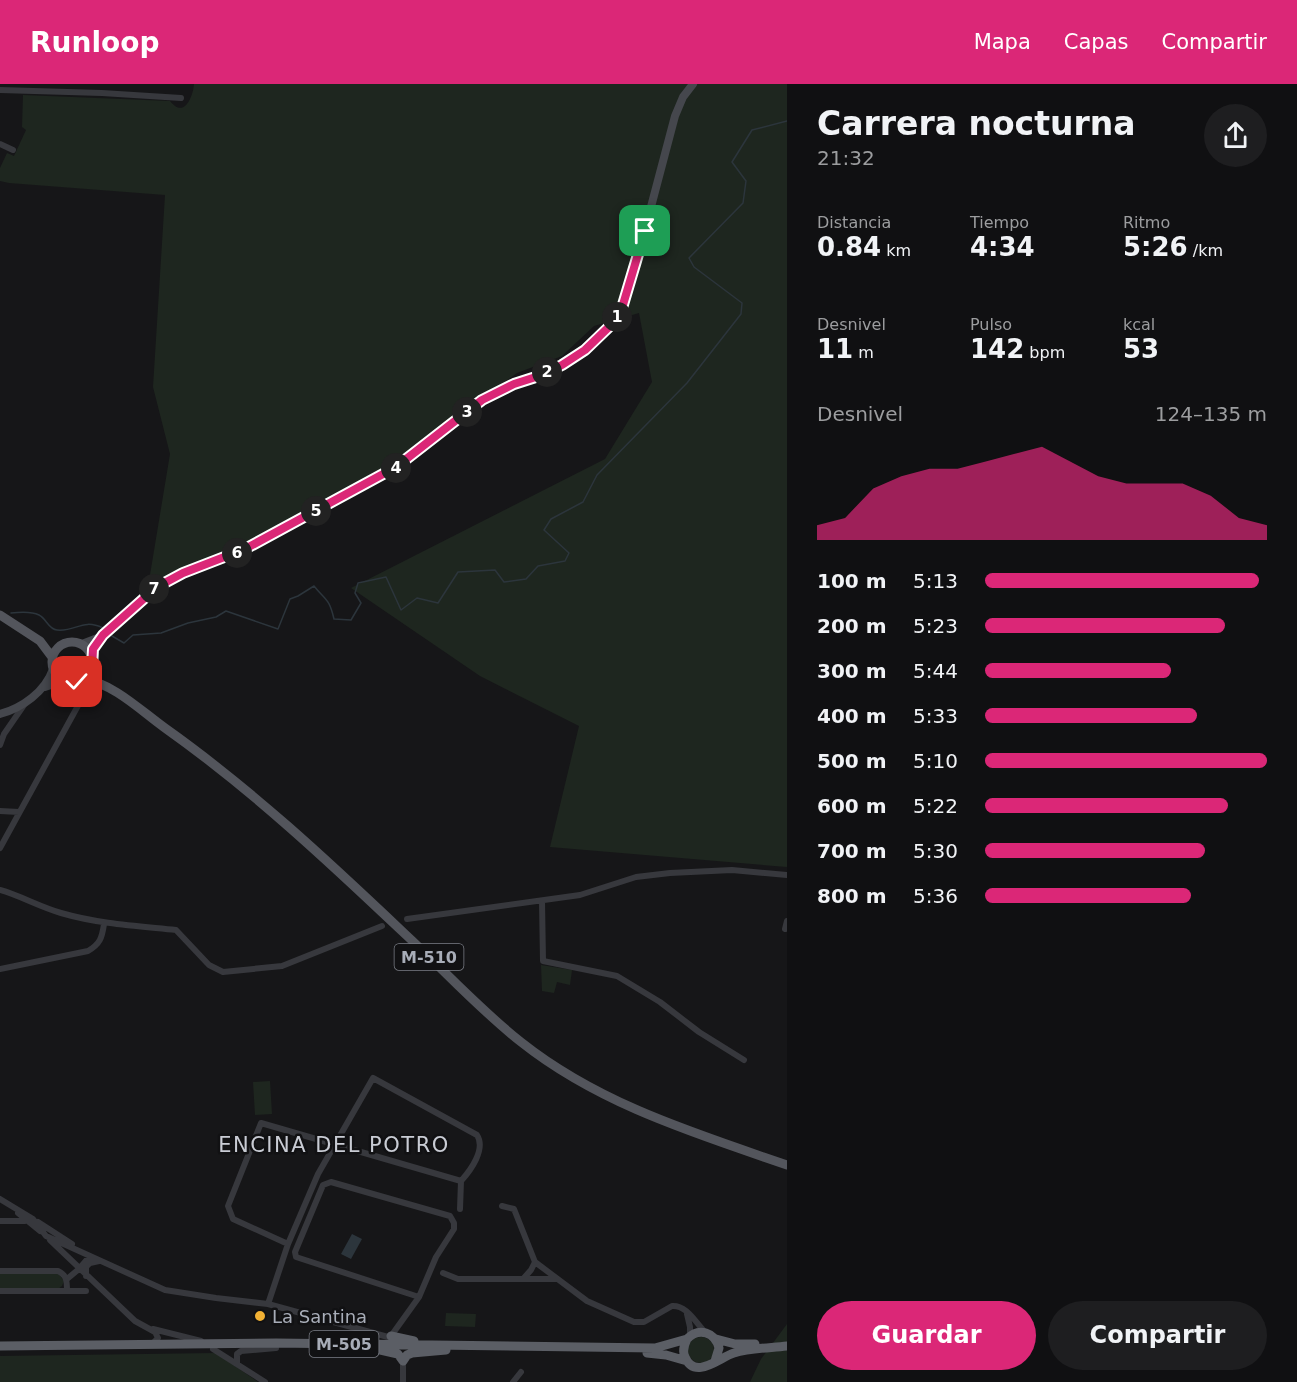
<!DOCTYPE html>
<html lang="es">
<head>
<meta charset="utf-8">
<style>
	body { margin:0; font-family:"DejaVu Sans",sans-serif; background:#1e1e20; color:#f1f3f6; height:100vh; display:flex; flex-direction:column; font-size:22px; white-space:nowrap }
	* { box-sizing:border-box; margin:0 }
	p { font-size:20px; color:#9c9d9f }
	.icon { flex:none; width:33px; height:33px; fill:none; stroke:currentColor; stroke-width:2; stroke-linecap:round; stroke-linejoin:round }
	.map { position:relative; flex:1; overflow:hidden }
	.details { display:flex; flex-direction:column; background:#101012; width:510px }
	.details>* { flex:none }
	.pin { position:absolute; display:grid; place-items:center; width:51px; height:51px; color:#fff; margin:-26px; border-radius:12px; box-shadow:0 3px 9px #0006 }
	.km { position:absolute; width:30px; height:30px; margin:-15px; border-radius:50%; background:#222; color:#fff; font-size:16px; line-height:30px; text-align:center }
	.round { display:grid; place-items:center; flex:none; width:63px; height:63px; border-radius:32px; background:#1e1e20 }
	.headline { display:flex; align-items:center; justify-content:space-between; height:102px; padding:0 30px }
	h1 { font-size:33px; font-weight:800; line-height:45px }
	.metrics { display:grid; grid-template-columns:repeat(3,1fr); gap:9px; height:102px; padding:6px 30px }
	.metrics div { display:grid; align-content:center }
	.metrics b { font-size:26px; font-weight:800 }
	.metrics small { font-size:16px; font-weight:400 }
	.metrics p { font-size:16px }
	.chart { height:168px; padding:12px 30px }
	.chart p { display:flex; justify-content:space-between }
	.chart svg { width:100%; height:108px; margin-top:6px; fill:#db2777; opacity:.7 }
	.cta { display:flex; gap:12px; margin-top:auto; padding:12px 30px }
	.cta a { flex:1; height:69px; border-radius:36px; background:#db2777; color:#fff; font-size:24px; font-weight:800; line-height:69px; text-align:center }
	.cta a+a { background:#1e1e20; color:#f1f3f6 }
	ul { padding:0 30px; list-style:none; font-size:20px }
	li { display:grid; grid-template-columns:96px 72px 1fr; align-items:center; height:45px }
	li i { height:15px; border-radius:8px; background:#db2777 }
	header { display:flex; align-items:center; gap:36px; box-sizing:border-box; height:84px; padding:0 30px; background:#db2777; color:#fff }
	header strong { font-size:28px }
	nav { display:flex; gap:33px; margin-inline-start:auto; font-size:21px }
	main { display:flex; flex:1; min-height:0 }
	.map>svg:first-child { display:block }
	.green { fill:#1e261f }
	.water { fill:#2c353c }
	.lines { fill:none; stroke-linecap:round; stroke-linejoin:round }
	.stream { stroke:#2c353c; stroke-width:1.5 }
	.minor { stroke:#37383d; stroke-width:6 }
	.secondary { stroke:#45474d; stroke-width:8 }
	.primary { stroke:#53555c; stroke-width:9 }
	.trunk { stroke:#5b5e65; stroke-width:9 }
	.route-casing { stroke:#fff; stroke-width:12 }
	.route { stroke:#db2777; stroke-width:8 }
	.poi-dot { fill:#f2b134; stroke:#111113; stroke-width:2 }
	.labels { text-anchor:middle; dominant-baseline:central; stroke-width:5; stroke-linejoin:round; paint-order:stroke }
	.shield { fill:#111113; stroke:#7b7e86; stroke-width:1.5 }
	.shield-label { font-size:16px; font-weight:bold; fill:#a8adb8 }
	.poi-label { font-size:18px; fill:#a8adb8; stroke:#111113; text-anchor:start }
	.quarter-label { font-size:21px; letter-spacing:1.5px; fill:#c9ccd4; stroke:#111113 }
</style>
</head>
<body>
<header>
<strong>Runloop</strong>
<nav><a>Mapa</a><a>Capas</a><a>Compartir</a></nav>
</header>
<main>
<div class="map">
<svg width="787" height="1298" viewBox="0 0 787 1298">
	<rect width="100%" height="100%" fill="#161618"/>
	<!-- green -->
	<path class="green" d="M194 0H787V783L550 763 579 642 480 592 351 504 605 375 652 298 639 229 594 242 562 272 517 289 397 376 239 463 148 503 170 370 153 303 165 111 9 99 0 97V84L7 69 14 72 26 46 22 43 23 11 170 17C184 35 193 13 194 0Z
		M541 881 572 886 570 901 557 898 554 909 542 907Z
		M270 997 272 1030 255 1031 253 998Z
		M58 1189 64 1197 62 1202 58 1205H0V1190Z
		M446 1229 476 1230 475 1243 445 1242Z
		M787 1240V1298H750L761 1275Z
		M688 1266a13 13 0 1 1 26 0a13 13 0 1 1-26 0Z
		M216 1269 258 1298H0V1272Z"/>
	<!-- water -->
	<path class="water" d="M352 1150 362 1155 351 1175 341 1170Z"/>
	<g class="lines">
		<!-- stream -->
		<path class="stream" d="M11 529C20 528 31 527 39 531 47 535 48 545 57 546 76 548 82 534 103 544
			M112 552 124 559 133 551 161 549 188 539 216 533 226 527 278 545 290 515 298 512 314 502C326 517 329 514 334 535L351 536 361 519 355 509 358 499 386 493 401 526 417 514 438 519 458 488 495 486 504 498 526 495 538 482 565 477 569 469 544 446 551 435 583 418 597 391 687 299 741 230 742 219 694 183 689 174 743 119 746 97 732 78 752 46 787 37"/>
		<!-- minor -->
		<path class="minor" d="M0 6 102 9 181 14
			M0 60 13 66
			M0 661 4 650 24 621
			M0 727 19 728
			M0 764 80 618
			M0 806C21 812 40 823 61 829 99 840 137 842 176 846L209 881 223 888 282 882 382 842
			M542 817 543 877 617 892 660 918 699 948 744 976
			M407 835 580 811 636 793 670 789 732 786 787 791
			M785 845 787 837
			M0 885 88 867C100 860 102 854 104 840
			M0 1115 33 1135 46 1152 165 1206 216 1214 268 1220 388 1253 391 1252 419 1213 436 1173 454 1145V1139L450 1132 331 1098 323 1101 295 1168 296 1173 419 1213
			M502 1122 514 1125 535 1178 587 1217 634 1238H644L672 1222C687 1221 695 1238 705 1248
			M18 1129 40 1147
			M0 1137H25
			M38 1138 72 1160
			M50 1156 135 1237 155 1248 158 1254 153 1259
			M288 1160 233 1135 228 1122 261 1039 461 1097
			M0 1187H58C67 1191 67 1198 67 1207H0
			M443 1189 458 1195H523L531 1186 535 1178
			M86 1192V1183L90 1179 99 1177
			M67 1195 79 1185 90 1172
			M523 1195H557
			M67 1207H86
			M268 1220 288 1160 318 1090 373 994 477 1051C486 1065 471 1086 461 1097L460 1125
			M687 1230 690 1243V1252
			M153 1245 201 1257
			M213 1265 265 1298
			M237 1279V1270L241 1267 276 1264
			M403 1298V1277
			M513 1298 521 1288"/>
		<!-- secondary -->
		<path class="secondary" d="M82 560 100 553
			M91 570 103 551 157 503 183 489 245 465 396 383 482 316 514 300 542 291 562 281 601 252 613 239 622 224 629 206 675 32 683 13 693 0
			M45 603 63 597
			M0 630C22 624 45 608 53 585"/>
		<!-- primary -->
		<path class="primary" d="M0 531 40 557 52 573
			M52 578a20 20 0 1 1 40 0a20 20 0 1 1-40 0Z
			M84 595C114 600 140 626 165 644 251 705 328 777 405 850 444 886 479 925 521 958 599 1020 694 1049 787 1081"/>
		<!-- trunk -->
		<path class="trunk" d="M391 1252 414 1257
			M716 1255 735 1260H755
			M0 1262 276 1259 655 1264 687 1255
			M376 1265 398 1270 403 1277 407 1271 412 1269 446 1266
			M647 1269 666 1271 687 1277
			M715 1277 719 1264C715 1248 699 1243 687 1255 684 1261 682 1267 685 1273 695 1297 720 1273 734 1269 751 1264 770 1264 787 1262"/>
	</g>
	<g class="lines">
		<defs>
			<path id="route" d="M77 598 89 590 92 584 93 565 103 551 157 503 183 489 245 465 396 383 482 316 514 300 542 291 562 281 585 266 613 239 622 224 645 147"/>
		</defs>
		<!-- route casing -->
		<use href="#route" class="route-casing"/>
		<!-- route -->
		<use href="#route" class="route"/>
	</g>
	<!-- markers -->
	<circle class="poi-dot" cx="260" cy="1232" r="6"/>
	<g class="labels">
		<!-- shield labels -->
		<g class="shield">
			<rect x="394.5" y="860" width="69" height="26" rx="4.5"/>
			<rect x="309.5" y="1247" width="69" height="26" rx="4.5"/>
		</g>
		<g class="shield-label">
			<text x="429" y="873">M-510</text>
			<text x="344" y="1260">M-505</text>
		</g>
		<!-- poi labels -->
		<g class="poi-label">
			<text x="272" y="1232">La Santina</text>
		</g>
		<!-- quarter labels -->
		<g class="quarter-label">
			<text x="334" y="1061">ENCINA DEL POTRO</text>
		</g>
	</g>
</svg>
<div class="pin" style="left:645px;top:147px;background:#1e9e55"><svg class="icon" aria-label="arrive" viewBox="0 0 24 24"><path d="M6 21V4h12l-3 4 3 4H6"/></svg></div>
<div class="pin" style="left:77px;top:598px;background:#d93025"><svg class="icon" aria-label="check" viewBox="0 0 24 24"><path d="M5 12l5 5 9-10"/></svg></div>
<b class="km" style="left:617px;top:233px">1</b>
<b class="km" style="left:547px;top:288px">2</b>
<b class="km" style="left:467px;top:328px">3</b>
<b class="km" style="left:396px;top:384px">4</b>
<b class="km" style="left:316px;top:427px">5</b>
<b class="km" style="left:237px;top:469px">6</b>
<b class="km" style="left:154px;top:505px">7</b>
</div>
<section class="details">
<div class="headline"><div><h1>Carrera nocturna</h1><p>21:32</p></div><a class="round"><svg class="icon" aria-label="share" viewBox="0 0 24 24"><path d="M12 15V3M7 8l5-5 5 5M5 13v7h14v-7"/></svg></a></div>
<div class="metrics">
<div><p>Distancia</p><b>0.84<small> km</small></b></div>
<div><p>Tiempo</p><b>4:34</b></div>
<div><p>Ritmo</p><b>5:26<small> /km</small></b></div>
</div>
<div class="metrics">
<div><p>Desnivel</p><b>11<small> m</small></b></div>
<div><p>Pulso</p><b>142<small> bpm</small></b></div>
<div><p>kcal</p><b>53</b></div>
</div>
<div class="chart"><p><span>Desnivel</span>124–135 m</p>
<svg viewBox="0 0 160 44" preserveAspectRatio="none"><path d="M0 44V38L10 35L20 23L30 18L40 15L50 15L60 12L70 9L80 6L90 12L100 18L110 21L120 21L130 21L140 26L150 35L160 38V44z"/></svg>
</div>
<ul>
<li><b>100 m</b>5:13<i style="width:97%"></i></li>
<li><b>200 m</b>5:23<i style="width:85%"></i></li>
<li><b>300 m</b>5:44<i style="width:66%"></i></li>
<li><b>400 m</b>5:33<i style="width:75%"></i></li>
<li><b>500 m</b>5:10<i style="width:100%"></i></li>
<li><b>600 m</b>5:22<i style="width:86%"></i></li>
<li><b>700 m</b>5:30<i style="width:78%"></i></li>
<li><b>800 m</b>5:36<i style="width:73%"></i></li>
</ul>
<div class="cta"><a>Guardar</a><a>Compartir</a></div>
</section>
</main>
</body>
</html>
